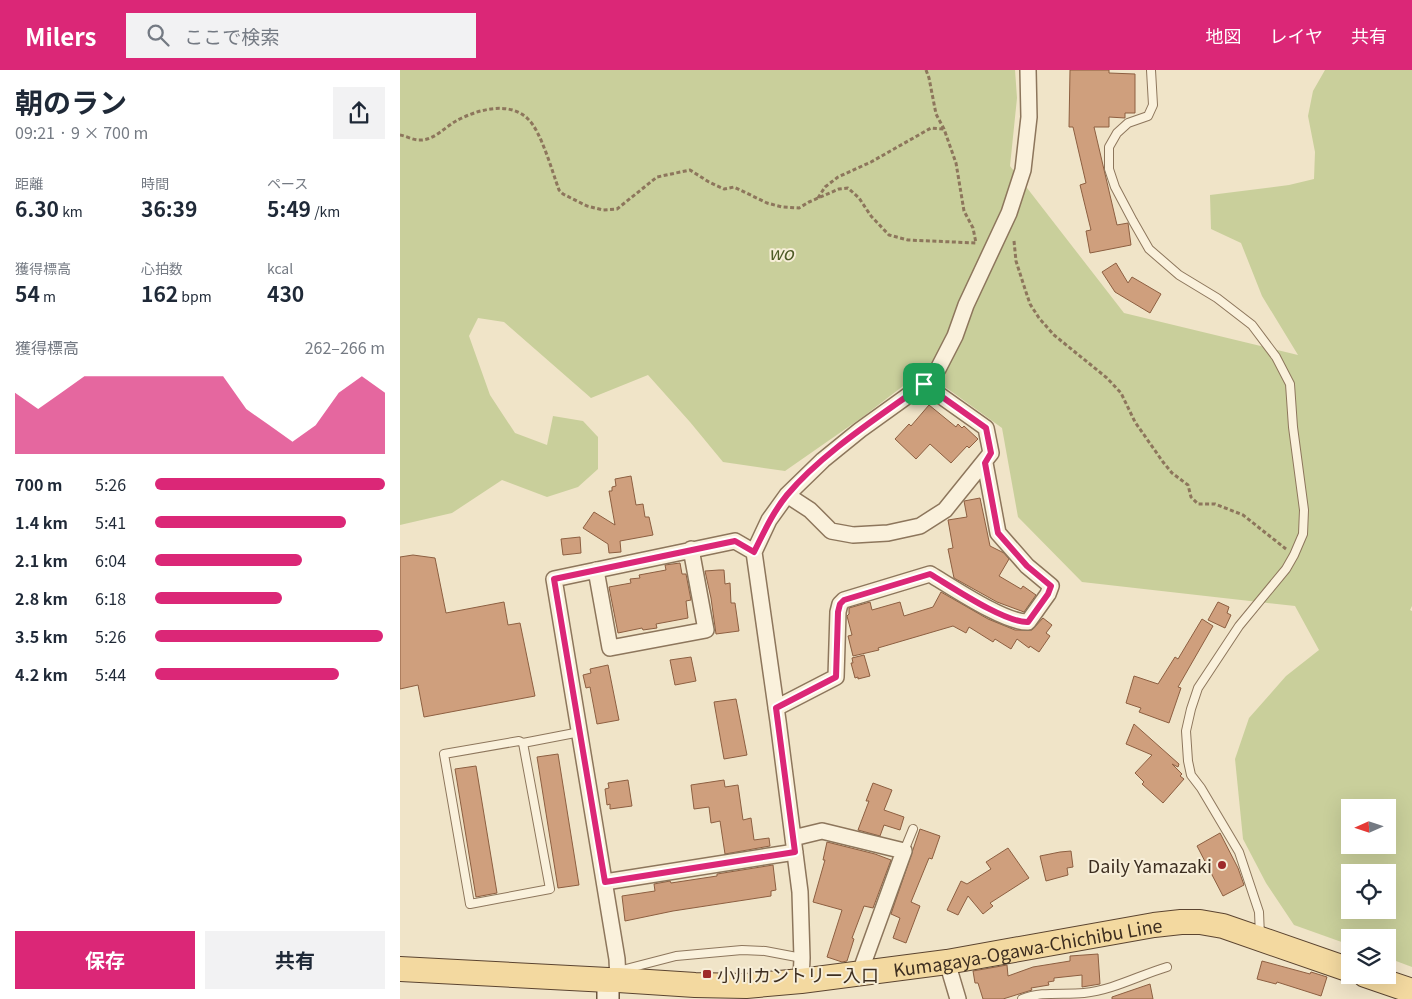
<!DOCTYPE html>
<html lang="ja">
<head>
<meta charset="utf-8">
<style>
	body { margin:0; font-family:Georgia,"Noto Sans JP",serif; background:#f2f2f3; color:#1f2937; height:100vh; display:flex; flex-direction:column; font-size:19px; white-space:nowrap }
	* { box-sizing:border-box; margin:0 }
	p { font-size:16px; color:#747a83 }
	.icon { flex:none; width:28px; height:28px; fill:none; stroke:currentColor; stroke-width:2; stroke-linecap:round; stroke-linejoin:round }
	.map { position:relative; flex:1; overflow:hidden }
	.drawer { display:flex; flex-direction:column; background:#fff; width:400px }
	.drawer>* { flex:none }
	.needle { width:32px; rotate:267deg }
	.buttons { position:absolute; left:941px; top:729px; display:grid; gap:10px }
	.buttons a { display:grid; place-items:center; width:55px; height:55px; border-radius:0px; background:#fff; box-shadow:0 5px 20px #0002; font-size:25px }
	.pin { position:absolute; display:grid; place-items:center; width:42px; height:42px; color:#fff; margin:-21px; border-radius:10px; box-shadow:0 2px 8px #0006 }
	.round { display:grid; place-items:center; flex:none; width:52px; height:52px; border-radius:0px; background:#f2f2f3 }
	.headline { display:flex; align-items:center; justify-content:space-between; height:85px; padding:0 15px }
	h1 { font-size:28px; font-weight:700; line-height:38px }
	.metrics { display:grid; grid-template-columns:repeat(3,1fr); gap:8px; height:85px; padding:5px 15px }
	.metrics div { display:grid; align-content:center }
	.metrics b { font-size:21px; font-weight:700 }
	.metrics small { font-size:14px; font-weight:400 }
	.metrics p { font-size:14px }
	.chart { height:140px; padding:10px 15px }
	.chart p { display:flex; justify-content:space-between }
	.chart svg { width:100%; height:90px; margin-top:5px; fill:#db2777; opacity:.7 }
	.cta { display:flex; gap:10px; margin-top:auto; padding:10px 15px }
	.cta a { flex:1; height:58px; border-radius:0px; background:#db2777; color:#fff; font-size:20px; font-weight:700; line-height:58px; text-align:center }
	.cta a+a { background:#f2f2f3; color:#1f2937 }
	ul { padding:0 15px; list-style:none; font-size:16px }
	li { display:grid; grid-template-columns:80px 60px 1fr; align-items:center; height:38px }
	li i { height:12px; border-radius:6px; background:#db2777 }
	header { display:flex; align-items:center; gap:30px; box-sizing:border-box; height:70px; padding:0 25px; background:#db2777; color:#fff }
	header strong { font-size:24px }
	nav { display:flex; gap:28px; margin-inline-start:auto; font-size:18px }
	.search { width:350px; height:45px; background:#f2f2f3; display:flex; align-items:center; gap:12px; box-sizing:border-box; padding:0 18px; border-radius:0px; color:#747a83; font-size:19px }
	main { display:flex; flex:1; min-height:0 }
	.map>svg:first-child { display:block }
	.green { fill:#c9cf9b; fill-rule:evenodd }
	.building { fill:#cf9f7d; stroke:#8d5f41 }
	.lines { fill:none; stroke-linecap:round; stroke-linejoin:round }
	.lane-casing { stroke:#8d765c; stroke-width:10 }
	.street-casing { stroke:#8d765c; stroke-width:18 }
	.secondary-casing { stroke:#6f573f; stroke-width:24 }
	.primary-casing { stroke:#5b4430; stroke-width:26 }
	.path { stroke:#8d765c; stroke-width:3; stroke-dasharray:4 2.5; stroke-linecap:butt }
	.lane { stroke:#faf1dc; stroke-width:8 }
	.street { stroke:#faf1dc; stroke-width:15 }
	.secondary { stroke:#faf1dc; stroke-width:21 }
	.primary { stroke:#f3d9a0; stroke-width:24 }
	.route-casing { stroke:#fff; stroke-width:10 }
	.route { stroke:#db2777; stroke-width:6 }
	.poi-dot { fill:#9e2a2b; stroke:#f7eed8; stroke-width:2 }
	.labels { text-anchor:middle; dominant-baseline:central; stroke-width:4; stroke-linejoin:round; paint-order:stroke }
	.park-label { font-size:18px; font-style:italic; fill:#4d5a26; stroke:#f7eed8 }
	.poi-label { font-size:18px; fill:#3d2e20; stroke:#f7eed8; text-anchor:end }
	.street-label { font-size:18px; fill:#3d2e20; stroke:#f7eed8 }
</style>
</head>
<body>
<header>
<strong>Milers</strong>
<div class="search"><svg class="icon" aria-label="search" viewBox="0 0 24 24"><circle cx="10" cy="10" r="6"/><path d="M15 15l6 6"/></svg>ここで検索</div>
<nav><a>地図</a><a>レイヤ</a><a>共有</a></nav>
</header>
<main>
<section class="drawer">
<div class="headline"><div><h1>朝のラン</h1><p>09:21 · 9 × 700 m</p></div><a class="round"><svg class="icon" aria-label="share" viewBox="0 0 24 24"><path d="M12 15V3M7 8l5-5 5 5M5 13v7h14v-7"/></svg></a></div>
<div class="metrics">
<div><p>距離</p><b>6.30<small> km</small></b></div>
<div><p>時間</p><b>36:39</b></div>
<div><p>ペース</p><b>5:49<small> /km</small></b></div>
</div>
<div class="metrics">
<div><p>獲得標高</p><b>54<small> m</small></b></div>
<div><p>心拍数</p><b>162<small> bpm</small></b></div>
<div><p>kcal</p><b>430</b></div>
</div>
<div class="chart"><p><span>獲得標高</span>262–266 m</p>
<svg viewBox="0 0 160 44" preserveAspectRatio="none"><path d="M0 44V14L10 22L20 14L30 6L40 6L50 6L60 6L70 6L80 6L90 6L100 22L110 30L120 38L130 30L140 14L150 6L160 14V44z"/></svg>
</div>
<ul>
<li><b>700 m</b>5:26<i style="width:100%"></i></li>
<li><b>1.4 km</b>5:41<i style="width:83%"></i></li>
<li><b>2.1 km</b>6:04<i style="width:64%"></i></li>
<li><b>2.8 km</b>6:18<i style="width:55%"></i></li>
<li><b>3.5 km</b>5:26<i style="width:99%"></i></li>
<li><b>4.2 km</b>5:44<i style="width:80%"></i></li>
</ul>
<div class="cta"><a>保存</a><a>共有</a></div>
</section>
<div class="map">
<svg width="1012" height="929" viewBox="0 0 1012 929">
	<rect width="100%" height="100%" fill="#f0e4c8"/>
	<!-- green -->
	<path class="green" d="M0 0H615L617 28 610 96 724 243 898 285 862 226 841 173 811 159 810 125 889 115 914 109 915 82 908 46 913 21 925 0H1012V536L1010 540 1012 541V897L988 888V868H950V875L894 855 866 813 843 769 835 689 849 648 886 606 919 580 895 536 682 512 618 447 602 358 548 319 520 303 464 346 385 401 323 392 290 352 248 305 191 328 104 252 78 248 69 266 90 325 115 363 147 375 153 346 183 351 198 367V399L178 417 147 427 102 410 52 443 0 455ZM950 738H988V775H950ZM950 802H988V840H950Z"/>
	<!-- building -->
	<path class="building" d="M670 0H709V3L735 4V43H725V48L709 47V57H694L717 155 728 153 731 175 690 183 686 161 691 160 680 115 686 113 673 57H669Z
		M716 193 728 213 732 207 761 224 750 243 715 222 702 202Z
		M529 335 556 357 558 354 562 358 564 356 578 369 569 378 567 376 551 393 530 374 516 389 495 369 509 354 511 356Z
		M231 406 236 435 243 434 245 447H249L253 465 220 471 221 482 209 483 208 474 183 458 194 442 215 455 209 421H212V417L216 416 215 409Z
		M580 428 590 476 604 483 609 489 599 506 621 519 623 516 636 525 624 542 597 532 554 508 548 479 553 478 548 450 567 447 564 431Z
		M180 467 181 483 163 485 161 469Z
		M13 485 35 488 46 543 104 532 108 555 120 553 135 626 24 647 18 615 0 619V487Z
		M280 493 282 504H286L291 530 286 531 288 548 256 554 257 558 243 560 242 558 218 563 209 517 231 513 230 509 240 508 239 505 266 500 265 495Z
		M319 500H324L325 514 330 513 331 533H335L339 561 316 564 311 528 305 501Z
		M541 522 588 549 615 560H632L643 548 652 555 646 563 650 566 639 582 630 576 629 578 617 569 611 579 595 569 593 572 569 557 566 563 553 556 478 578 479 580 453 586 448 566 452 565 447 546 449 544V538L470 532 472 540 500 532 504 546 533 537Z
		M818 532 829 537 827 543 831 545 825 558 808 550Z
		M802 549 813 556 778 617 781 618 769 653 739 642 741 638 726 633 734 606 758 614 775 587 778 589Z
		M464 585 470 606 458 609V607L455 608 451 593H453L452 588Z
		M291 587 296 611 275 615 270 590Z
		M208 595 219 650 197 654 190 617 186 618 183 605 191 603 190 599Z
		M336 629 347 685 324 689 314 632Z
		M734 654 779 694 778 697 772 694 782 704 780 706 784 709 763 733 742 714 744 712 735 703 752 685 726 674Z
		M158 684 179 815 158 818 137 687Z
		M76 696 97 823 76 827 55 699Z
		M228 710 232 736 210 739V734L207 735 205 719 209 718 208 713Z
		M324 710 325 717 338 715 343 750 351 748 354 770 369 768 370 776 325 784 320 751 311 753 309 737 294 739 291 715Z
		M473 713 492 720 484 740 504 747 500 760 484 755 480 766 458 760 469 731H466Z
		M520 759 540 766 532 789 529 788 511 832 520 836 506 873 493 868 500 848 491 844Z
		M820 763 838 798 844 815 823 826 797 776Z
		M427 772 475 784 491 790 473 838 464 836 452 868 454 869 447 891 442 892 427 887 442 840 413 832 425 790H423Z
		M608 778 629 808 590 833 593 836 583 844 568 826 558 845 547 840 561 811 567 814 591 799 586 792Z
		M671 781 673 797 667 798 668 805 646 811 640 786 660 782Z
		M373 795 376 820 371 821V826L273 841 225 851 222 826 255 821 254 814 270 811 271 813 317 806V804Z
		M698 884 700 914 682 917V905L654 908V911L648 912 649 915 631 918 632 920 619 924 603 929H583L578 913H575L573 901 607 895 608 906 633 897 670 891V886Z
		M862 891 910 904 911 902 927 907 921 926 877 912 876 914 857 909Z
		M750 914 753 929H712V927Z"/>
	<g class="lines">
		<defs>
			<path id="lane" d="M751 0 753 35 748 46 728 53 717 63 709 77V99L715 117 733 151 749 179 779 205 817 228 852 255 876 287 890 314 893 357 904 440 903 464 894 485 886 499 839 556 798 618 791 639 786 661 788 691 791 705 801 718 839 782 859 842 860 866
				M123 673 150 819 70 834 44 684 119 671 123 673 180 662
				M504 781 513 759
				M218 901 276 886 342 880 365 881 402 888
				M622 929C642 921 663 925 684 923 713 920 740 905 767 897"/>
			<path id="street" d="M387 425 410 440 431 461 453 465 488 463 520 456 545 440 591 383 586 358 524 314
				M196 500 210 578 306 560 291 479
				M376 638 436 607 438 542 440 534 444 530 530 504C552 517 605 553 628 552L648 524 651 516 627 496 598 463 585 393
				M393 768 422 761 504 781 459 905
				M205 812 395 782
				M547 892 558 929
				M218 910 217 889 154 509 335 471 354 482
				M401 911 402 888 400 822 378 651 354 482 369 450 387 425 423 390 460 360 524 314 538 299 555 266 566 235 609 143 623 100 629 47 628 0"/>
			<path id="secondary" d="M208 910V929"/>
			<g id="primary">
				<path id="s1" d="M0 899 208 910H218L295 915 346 916 401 911 547 892 754 855 781 852H800L823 856 950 900"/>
				<path d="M965 905 1012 921"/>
			</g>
		</defs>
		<!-- lane casing -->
		<use href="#lane" class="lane-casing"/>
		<!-- street casing -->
		<use href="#street" class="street-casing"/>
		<!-- secondary casing -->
		<use href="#secondary" class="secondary-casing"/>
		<!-- primary casing -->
		<use href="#primary" class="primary-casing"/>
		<!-- path -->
		<path class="path" d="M526 0 529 8 536 44 544 59 556 93 564 141 573 158 576 173
			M0 65C6 66 13 70 19 70 33 71 44 58 56 51 76 40 109 30 128 49 141 61 152 101 159 120L163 124 187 136 203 140 217 139 257 107 290 100 309 112 324 119 334 117 367 133 382 137 399 138 409 132 439 119 448 118 459 128 471 146 489 165 508 170 576 173
			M418 128 425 117 438 107 471 92 531 58 544 59
			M614 171 616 191 624 216 630 234 639 248 654 265 707 308 721 323 735 352 763 392 772 403 788 415 791 427 798 434H815L843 445 886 479"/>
		<!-- lane -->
		<use href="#lane" class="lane"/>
		<!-- street -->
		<use href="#street" class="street"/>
		<!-- secondary -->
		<use href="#secondary" class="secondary"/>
		<!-- primary -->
		<use href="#primary" class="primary"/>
	</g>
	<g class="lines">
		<defs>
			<path id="route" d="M524 314 586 358 591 383 585 393 598 463 627 496 651 516 648 524 628 552C605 553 552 517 530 504L444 530 440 534 438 542 436 607 376 638 395 782 205 812 154 509 335 471 354 482C364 462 373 442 387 425 423 382 479 347 524 314Z"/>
		</defs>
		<!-- route casing -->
		<use href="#route" class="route-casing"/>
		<!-- route -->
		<use href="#route" class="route"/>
	</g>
	<!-- markers -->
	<g class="poi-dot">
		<circle cx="822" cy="795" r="5"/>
		<rect x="302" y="899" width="10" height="10" rx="2.5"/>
	</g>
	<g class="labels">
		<!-- park labels -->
		<g class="park-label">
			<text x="381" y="182">wo</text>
		</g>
		<!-- poi labels -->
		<g class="poi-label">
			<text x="812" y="795">Daily Yamazaki</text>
			<text x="317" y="904" text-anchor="start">小川カントリー入口</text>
		</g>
		<!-- street labels -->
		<g class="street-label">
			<text stroke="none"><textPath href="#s1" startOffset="631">Kumagaya-Ogawa-Chichibu Line</textPath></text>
		</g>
	</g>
</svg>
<div class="buttons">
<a><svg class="needle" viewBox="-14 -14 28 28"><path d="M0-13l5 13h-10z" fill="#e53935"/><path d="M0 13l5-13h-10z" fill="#747a83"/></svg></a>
<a><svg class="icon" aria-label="locate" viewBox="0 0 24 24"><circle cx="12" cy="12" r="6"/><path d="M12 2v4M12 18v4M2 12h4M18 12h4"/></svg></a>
<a><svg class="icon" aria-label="layers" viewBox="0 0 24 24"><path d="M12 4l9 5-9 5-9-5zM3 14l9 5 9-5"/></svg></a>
</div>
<div class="pin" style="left:524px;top:314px;background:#1e9e55"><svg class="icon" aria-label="arrive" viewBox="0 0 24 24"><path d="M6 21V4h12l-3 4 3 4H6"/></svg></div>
</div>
</main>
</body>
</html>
